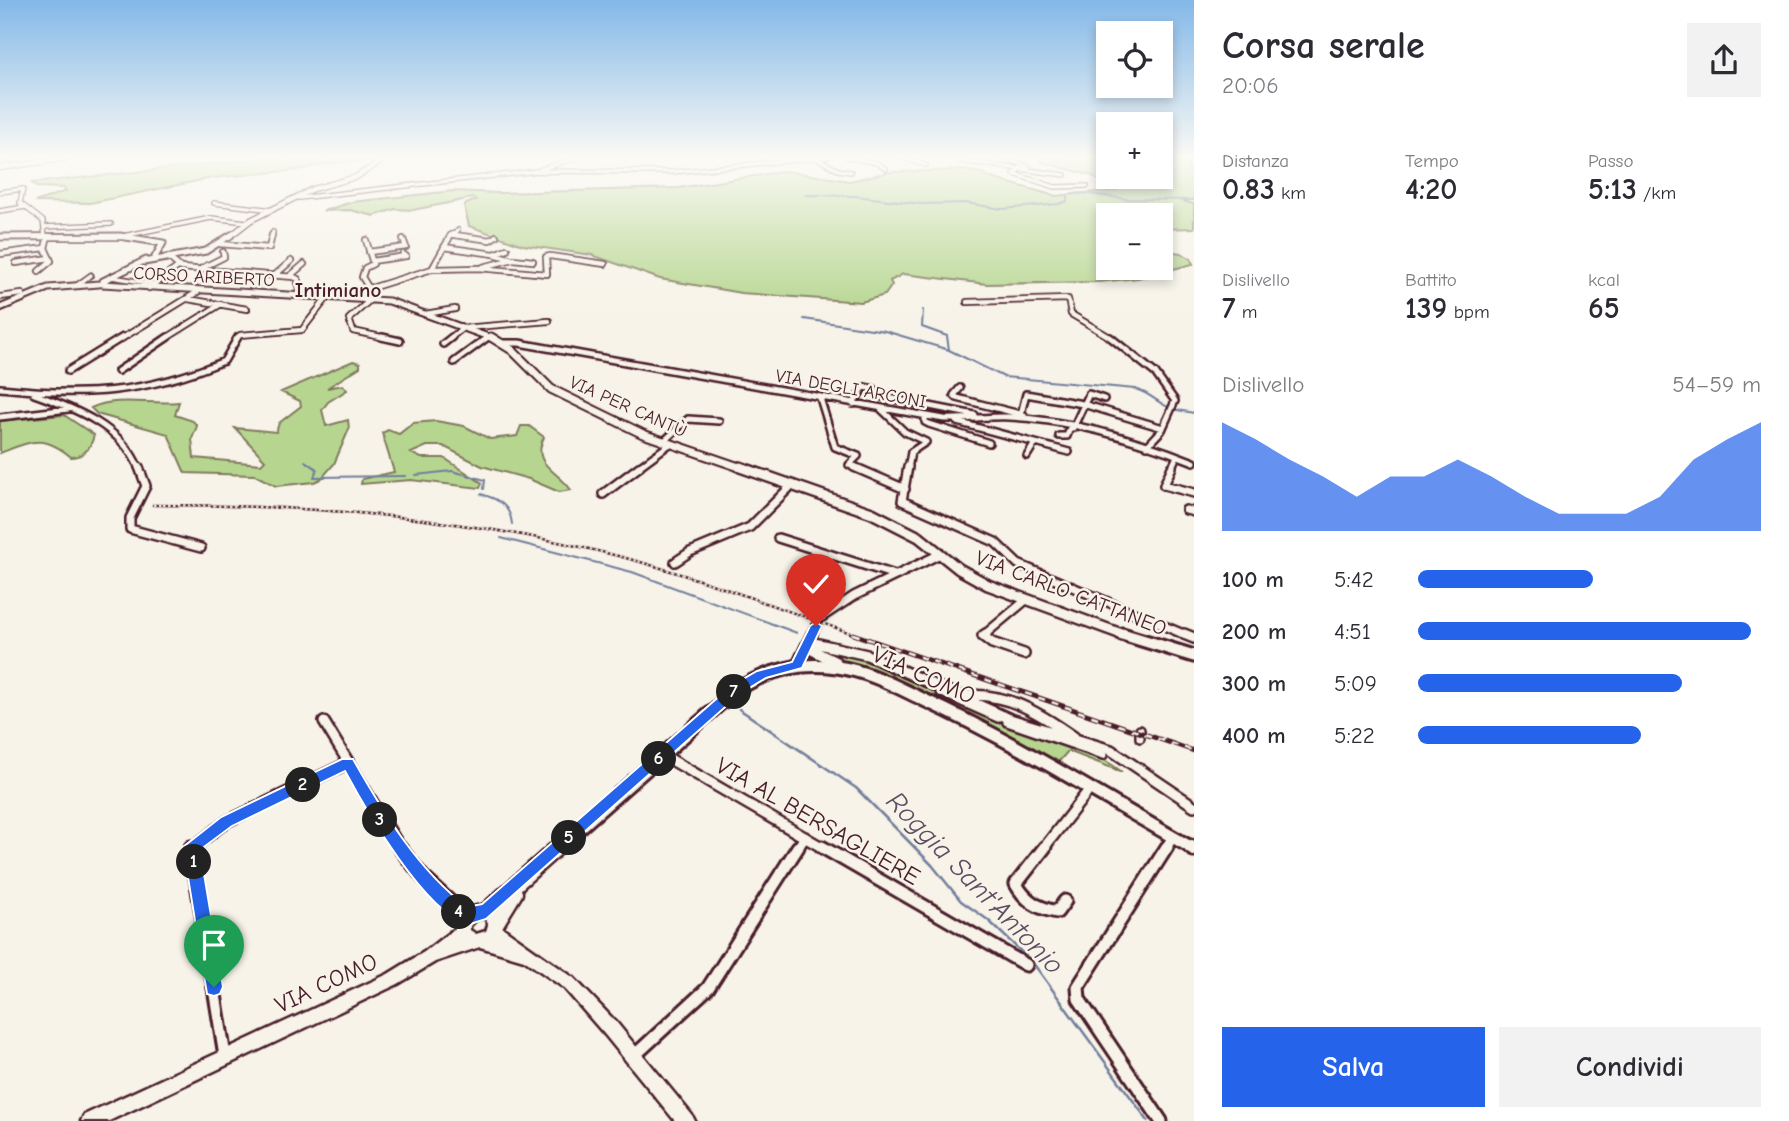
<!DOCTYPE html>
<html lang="it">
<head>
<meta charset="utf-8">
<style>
	body { margin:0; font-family:"Comic Neue",sans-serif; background:#f2f2f3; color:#2b2b33; height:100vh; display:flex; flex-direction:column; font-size:26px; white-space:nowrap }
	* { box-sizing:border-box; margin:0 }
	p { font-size:23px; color:#7c7c81 }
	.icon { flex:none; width:38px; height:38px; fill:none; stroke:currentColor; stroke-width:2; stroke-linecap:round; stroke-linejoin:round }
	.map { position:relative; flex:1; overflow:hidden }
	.sheet { display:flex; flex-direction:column; background:#fff; width:595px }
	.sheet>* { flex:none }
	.fabs { position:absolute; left:1096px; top:21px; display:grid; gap:14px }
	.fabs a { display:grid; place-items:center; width:77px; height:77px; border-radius:0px; background:#fff; box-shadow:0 4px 10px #0003; font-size:35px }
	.pin { position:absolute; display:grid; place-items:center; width:60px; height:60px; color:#fff; margin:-72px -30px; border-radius:50% 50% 50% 0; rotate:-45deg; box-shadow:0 0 7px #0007 }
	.pin .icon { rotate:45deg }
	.km { position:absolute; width:35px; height:35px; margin:-18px; border-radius:50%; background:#222; color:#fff; font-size:19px; line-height:35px; text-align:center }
	.round { display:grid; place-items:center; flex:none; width:74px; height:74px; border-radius:0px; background:#f2f2f3 }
	.head { display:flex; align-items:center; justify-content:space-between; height:119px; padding:0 28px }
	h1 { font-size:38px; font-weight:600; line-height:52px }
	.metrics { display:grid; grid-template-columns:repeat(3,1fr); gap:10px; height:119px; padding:7px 28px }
	.metrics div { display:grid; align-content:center }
	.metrics b { font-size:30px; font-weight:600 }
	.metrics small { font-size:19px; font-weight:400 }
	.metrics p { font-size:19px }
	.chart { height:196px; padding:14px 28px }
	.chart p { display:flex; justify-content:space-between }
	.chart svg { width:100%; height:126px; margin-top:7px; fill:#2563eb; opacity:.7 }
	.primary-button { display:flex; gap:14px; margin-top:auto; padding:14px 28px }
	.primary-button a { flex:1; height:80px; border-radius:0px; background:#2563eb; color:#fff; font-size:28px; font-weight:600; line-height:80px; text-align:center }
	.primary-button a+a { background:#f2f2f3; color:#2b2b33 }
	ul { padding:0 28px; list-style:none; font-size:23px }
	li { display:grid; grid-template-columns:112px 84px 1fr; align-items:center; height:52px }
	li i { height:18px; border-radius:9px; background:#2563eb }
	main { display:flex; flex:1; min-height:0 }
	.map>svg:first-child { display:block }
	.green { fill:#b6d690; stroke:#807a5e; stroke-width:2 }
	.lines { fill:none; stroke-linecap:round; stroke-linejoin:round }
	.stream-far1 { stroke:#727e9c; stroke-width:2 }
	.stream { stroke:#727e9c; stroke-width:2.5 }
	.pedestrian-far1-casing { stroke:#4a1f2b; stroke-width:7 }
	.pedestrian-casing { stroke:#4a1f2b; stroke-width:12 }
	.minor-far5-casing { stroke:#4a1f2b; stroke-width:6 }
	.minor-far4-casing { stroke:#4a1f2b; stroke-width:8 }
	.minor-far3-casing { stroke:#4a1f2b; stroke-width:10 }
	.minor-far2-casing { stroke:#4a1f2b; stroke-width:12 }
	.minor-far1-casing { stroke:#4a1f2b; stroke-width:14 }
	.minor-casing { stroke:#4a1f2b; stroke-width:17 }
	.tertiary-far5-casing { stroke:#4a1f2b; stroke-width:7 }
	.tertiary-far4-casing { stroke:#4a1f2b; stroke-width:9 }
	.tertiary-far3-casing { stroke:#4a1f2b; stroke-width:11 }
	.tertiary-far2-casing { stroke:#4a1f2b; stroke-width:14 }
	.tertiary-far1-casing { stroke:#4a1f2b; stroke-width:17 }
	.tertiary-casing { stroke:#4a1f2b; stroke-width:19 }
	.secondary-casing { stroke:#4a1f2b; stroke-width:5 }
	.pedestrian-far1 { stroke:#f7f3e8; stroke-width:3.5 }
	.pedestrian { stroke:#f7f3e8; stroke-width:7 }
	.minor-far5 { stroke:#f7f3e8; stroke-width:3.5 }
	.minor-far4 { stroke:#f7f3e8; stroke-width:4.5 }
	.minor-far3 { stroke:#f7f3e8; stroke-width:5 }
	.minor-far2 { stroke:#f7f3e8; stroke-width:7 }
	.minor-far1 { stroke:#f7f3e8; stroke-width:9 }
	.minor { stroke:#f7f3e8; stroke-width:11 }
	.tertiary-far5 { stroke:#f7f3e8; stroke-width:4.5 }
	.tertiary-far4 { stroke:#f7f3e8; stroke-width:5 }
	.tertiary-far3 { stroke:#f7f3e8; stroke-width:7 }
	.tertiary-far2 { stroke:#f7f3e8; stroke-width:9 }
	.tertiary-far1 { stroke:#f7f3e8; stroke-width:11 }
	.tertiary { stroke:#f7f3e8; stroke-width:14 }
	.secondary { fill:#f7f3e8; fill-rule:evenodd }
	.rail-far1-casing { stroke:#4a1f2b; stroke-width:2.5 }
	.rail-casing { stroke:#4a1f2b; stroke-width:5 }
	.rail-far1 { stroke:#f7f3e8; stroke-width:2; stroke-dasharray:2.5; stroke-linecap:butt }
	.rail { stroke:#f7f3e8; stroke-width:2.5; stroke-dasharray:7; stroke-linecap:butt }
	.route { fill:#2563eb; stroke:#fff; stroke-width:2 }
	.labels { text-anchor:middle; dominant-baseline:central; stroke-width:5; stroke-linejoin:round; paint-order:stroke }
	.far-street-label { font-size:18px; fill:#4a1f2b; stroke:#f7f3e8 }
	.far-quarter-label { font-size:21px; font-weight:bold; fill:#4a1f2b; stroke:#f7f3e8 }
	.street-label { font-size:21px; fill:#4a1f2b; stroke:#f7f3e8 }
	.near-street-label { font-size:24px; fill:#4a1f2b; stroke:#f7f3e8 }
	.near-water-label { font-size:28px; font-style:italic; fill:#5e4f64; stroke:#f7f3e8 }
</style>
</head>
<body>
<main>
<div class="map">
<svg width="1194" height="1121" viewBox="0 0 1194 1121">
	<rect width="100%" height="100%" fill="#f7f3e8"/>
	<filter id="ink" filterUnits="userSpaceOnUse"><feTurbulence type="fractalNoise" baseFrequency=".0143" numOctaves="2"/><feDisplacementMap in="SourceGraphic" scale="14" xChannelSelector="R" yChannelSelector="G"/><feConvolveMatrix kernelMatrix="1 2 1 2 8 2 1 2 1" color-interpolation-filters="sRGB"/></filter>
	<g filter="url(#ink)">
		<!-- green -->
		<path class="green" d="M417 157 337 162 297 170 212 178 90 203 35 202 66 191 64 188 36 187 32 183 267 158Z
			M1038 157H1108V177H1160V157H1194L1185 158 1194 161V164H1188L1190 172H1194V200H1179L1194 204V228L1160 229V215H1108V268H1160V250L1181 253 1191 259 1193 264 1138 278 1099 282 987 284 903 274 890 281 892 285 885 295 861 302 741 293 660 279 592 255 523 245 469 226 464 205 476 200 473 198 413 210 395 209 374 216 350 210 323 211 352 202 453 191 500 193 678 188 786 171 850 181 889 172 963 170 983 173 991 178 1056 196 1115 190 1090 175 1042 162Z
			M353 361 360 363V367L327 388 343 385 347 390 328 402 322 410 326 426 348 420 349 429 334 464 321 479 314 482 276 486 255 475 185 473 168 434 97 414 91 408C116 396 150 405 179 402L175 415 193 421 197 426 192 439 194 458 261 464 265 460 235 428 276 432 279 423 301 406 300 401 281 392Z
			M64 415 94 435C91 447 84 457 71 457 43 434 32 441 0 453V421Z
			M436 421 464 426 490 439 517 436 521 426H529L544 437C530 465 559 471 571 490L559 492 529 479 482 466 443 446H427L411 453 421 458H444L482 483 480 488 411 480 361 484 362 479 394 472 382 433 388 430 399 434 413 423Z
			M823 648C896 662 960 706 1029 733 1067 749 1087 745 1122 772L1068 751 1055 766 937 700 859 665 828 658 820 651Z"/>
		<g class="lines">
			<!-- stream-far1 -->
			<path class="stream-far1" d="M805 195 855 196 922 204 966 203 1002 209 1059 204 1067 201V195L1082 193 1127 199 1194 200
				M923 310 922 327 947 336 949 350
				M804 319 885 331 949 350 1004 377 1135 389C1150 393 1156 402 1170 408
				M1177 410 1194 413
				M305 461 317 469 314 477 406 476
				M416 475 452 471 485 480 484 489
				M481 494C498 499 510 505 512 524
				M501 538 632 572 797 633"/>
			<!-- stream -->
			<path class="stream" d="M739 709 856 788 932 865 961 901 988 920 1033 963 1148 1121"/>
			<defs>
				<path id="pedestrian-far1" d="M112 277 155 284
					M77 285 91 275"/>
				<path id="pedestrian" d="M940 692 998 718
					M1007 722 1103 755
					M1140 730V738"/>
				<path id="minor-far5" d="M847 157 877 163 886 169
					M900 157 926 165
					M957 157 960 161 1065 175
					M1001 157 1029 167 1020 168 1014 174 1055 187 1087 186
					M764 158H788
					M6 159 7 167
					M818 159 838 170 851 172
					M541 169 580 157
					M0 192 23 189 20 203 43 221 45 236
					M299 198 538 171 672 172 827 157
					M214 203 273 210
					M0 211 25 207
					M44 227 111 224
					M451 235 468 237
					M123 236 211 218 247 222
					M272 237 273 232
					M449 237 458 230"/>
				<path id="minor-far4" d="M455 235 490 240 496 236
					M366 240 373 264 365 268 362 277 370 290
					M220 244 269 248 272 235
					M444 247 494 254
					M501 251 507 249 494 254 512 259
					M369 252 406 247 403 239
					M0 254 45 248
					M168 257 181 268 294 277 298 279 299 296
					M372 261 406 256 403 254
					M16 263 50 258
					M483 267 513 259 533 261 525 260
					M202 268 224 257 223 252
					M432 269 451 235
					M39 271 51 261 45 248 48 236
					M275 275 291 261
					M290 276 304 264
					M149 288 178 267
					M0 297 22 294
					M339 298 432 269 479 268 547 274 546 257 550 256 605 264
					M188 299 247 309
					M370 300 349 319 353 331 390 339
					M967 302 1068 299 1071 314 1113 339
					M425 314 455 309
					M121 339 199 291
					M165 339 221 304
					M236 339 240 335 302 330 327 298
					M449 339 463 328 549 321
					M485 339 488 337"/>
				<path id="minor-far3" d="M382 337 400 341
					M1110 337 1155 373 1175 401 1162 430 1147 446
					M501 343H519L944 419C966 420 988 416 1009 417 1072 420 1136 439 1194 462
					M443 344 452 337
					M454 362 488 337
					M68 371 123 337
					M118 371 168 337
					M0 388C84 397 145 394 224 361L238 337
					M960 388 954 395 957 398 1024 415
					M34 394C74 408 123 427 139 469
					M820 398 835 447 858 456 849 465 858 469
					M853 404 864 387 874 389 879 396 975 415
					M881 409 905 432 926 442 911 452 908 469
					M1021 414 1026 394 1083 404 1163 428
					M925 416V422L929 424 989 443
					M0 417 69 409
					M957 422 1069 452
					M1073 428 1089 394 1104 399
					M1059 436H1067L1070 428
					M663 442 688 419 719 421
					M1027 456 1035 443
					M636 469 670 444
					M1171 469 1177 456"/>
				<path id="minor-far2" d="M139 467 146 486 130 518V529L201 548
					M854 467 905 489
					M908 467 902 501 995 542 1018 564 1188 636
					M1172 467 1164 485 1194 493
					M603 494 639 467
					M1186 510 1194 512
					M778 538 895 575
					M675 562 690 552 750 527 791 486
					M822 617 854 596 940 554
					M811 636 816 626
					M983 636 1026 600"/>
				<path id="minor-far1" d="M986 634 983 636 992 643 1024 654
					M1184 634 1194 638
					M810 642 867 655 1010 719 1111 750 1194 806
					M808 648 836 662
					M797 665 812 634
					M962 696C1005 691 1040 713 1074 737
					M324 722 401 849
					M663 755 825 849
					M191 849 226 822 348 763
					M797 849 805 837
					M1043 849 1089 790
					M1165 849 1173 837"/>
				<path id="minor" d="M191 847 225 1056
					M399 847 423 877 467 917
					M822 847 1026 965
					M1045 847 1016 884C1026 902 1038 908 1057 912L1065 901
					M634 1056 708 988 798 847
					M1161 1121 1079 999 1078 987 1167 847"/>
				<path id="tertiary-far5" d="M0 168 75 157
					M0 237H128
					M229 237 251 220 313 189 356 177 388 157"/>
				<path id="tertiary-far4" d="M0 237 120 236 163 243 155 257
					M144 262 206 251 231 235
					M103 281 146 260
					M102 284 389 301 494 339
					M0 308 48 288 99 284"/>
				<path id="tertiary-far3" d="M491 337 512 350 551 389 643 434 745 469"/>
				<path id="tertiary-far2" d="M740 467 872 513 919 537 959 569 988 585 1127 636"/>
				<path id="tertiary-far1" d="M1122 634 1194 656
					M556 849 736 690C769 670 799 662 837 667 868 671 895 686 922 699 1016 742 1104 798 1194 849"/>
				<path id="tertiary" d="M1191 847 1194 849
					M486 911 558 847
					M496 924 515 893"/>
				<path id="secondary" d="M486 904 499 912 503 924 502 927 574 978 617 1023 692 1115 695 1121H675L605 1035 564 988 524 960 480 947 435 962 398 984 109 1121H81L84 1115 388 974 424 952 455 928 457 919 468 908ZM484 918C490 922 488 925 486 931L476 934 470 930V926L477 919Z"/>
			</defs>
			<!-- pedestrian-far1 casing -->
			<use href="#pedestrian-far1" class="pedestrian-far1-casing"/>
			<!-- pedestrian casing -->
			<use href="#pedestrian" class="pedestrian-casing"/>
			<!-- minor-far5 casing -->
			<use href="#minor-far5" class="minor-far5-casing"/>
			<!-- minor-far4 casing -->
			<use href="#minor-far4" class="minor-far4-casing"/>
			<!-- minor-far3 casing -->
			<use href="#minor-far3" class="minor-far3-casing"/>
			<!-- minor-far2 casing -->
			<use href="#minor-far2" class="minor-far2-casing"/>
			<!-- minor-far1 casing -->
			<use href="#minor-far1" class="minor-far1-casing"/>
			<!-- minor casing -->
			<use href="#minor" class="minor-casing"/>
			<!-- tertiary-far5 casing -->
			<use href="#tertiary-far5" class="tertiary-far5-casing"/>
			<!-- tertiary-far4 casing -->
			<use href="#tertiary-far4" class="tertiary-far4-casing"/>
			<!-- tertiary-far3 casing -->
			<use href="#tertiary-far3" class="tertiary-far3-casing"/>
			<!-- tertiary-far2 casing -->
			<use href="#tertiary-far2" class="tertiary-far2-casing"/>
			<!-- tertiary-far1 casing -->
			<use href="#tertiary-far1" class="tertiary-far1-casing"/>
			<!-- tertiary casing -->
			<use href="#tertiary" class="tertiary-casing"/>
			<!-- secondary casing -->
			<use href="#secondary" class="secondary-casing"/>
			<!-- pedestrian-far1 -->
			<use href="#pedestrian-far1" class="pedestrian-far1"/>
			<!-- pedestrian -->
			<use href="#pedestrian" class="pedestrian"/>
			<!-- minor-far5 -->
			<use href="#minor-far5" class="minor-far5"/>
			<!-- minor-far4 -->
			<use href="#minor-far4" class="minor-far4"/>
			<!-- minor-far3 -->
			<use href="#minor-far3" class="minor-far3"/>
			<!-- minor-far2 -->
			<use href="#minor-far2" class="minor-far2"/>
			<!-- minor-far1 -->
			<use href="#minor-far1" class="minor-far1"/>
			<!-- minor -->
			<use href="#minor" class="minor"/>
			<!-- tertiary-far5 -->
			<use href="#tertiary-far5" class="tertiary-far5"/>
			<!-- tertiary-far4 -->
			<use href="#tertiary-far4" class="tertiary-far4"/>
			<!-- tertiary-far3 -->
			<use href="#tertiary-far3" class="tertiary-far3"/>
			<!-- tertiary-far2 -->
			<use href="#tertiary-far2" class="tertiary-far2"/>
			<!-- tertiary-far1 -->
			<use href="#tertiary-far1" class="tertiary-far1"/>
			<!-- tertiary -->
			<use href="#tertiary" class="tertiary"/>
			<!-- secondary -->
			<use href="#secondary" class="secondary"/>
			<defs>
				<path id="rail-far1" d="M153 505C311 505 468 517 622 557 702 578 780 609 859 636"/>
				<path id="rail" d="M853 634 1194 751"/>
			</defs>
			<!-- rail-far1 casing -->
			<use href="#rail-far1" class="rail-far1-casing"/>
			<!-- rail casing -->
			<use href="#rail" class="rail-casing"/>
			<!-- rail-far1 -->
			<use href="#rail-far1" class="rail-far1"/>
			<!-- rail -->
			<use href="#rail" class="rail"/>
		</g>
	</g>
	<!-- sky -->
	<linearGradient id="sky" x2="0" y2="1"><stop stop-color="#83b8e8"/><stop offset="0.5" stop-color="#fbfaf5"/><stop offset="1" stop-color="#fbfaf5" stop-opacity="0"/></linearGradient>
	<rect width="1194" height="314" fill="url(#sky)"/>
	<!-- route -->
	<path class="route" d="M816 622 822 626 802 668 766 678 741 693 486 919 467 925C423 909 367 812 345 771L232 826 200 850 223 987 220 994 214 996 207 994 183 847 221 817 342 759H353C383 812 418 870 467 907L482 904 731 686 757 671 792 662 810 626Z"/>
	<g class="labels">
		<!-- far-street labels -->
		<g class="far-street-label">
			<text transform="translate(204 277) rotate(3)">CORSO ARIBERTO</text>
			<text transform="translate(851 389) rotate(10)">VIA DEGLI ARCONI</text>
			<text transform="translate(628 407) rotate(24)">VIA PER CANTÙ</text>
		</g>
		<!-- far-quarter labels -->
		<g class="far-quarter-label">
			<text x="338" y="290">Intimiano</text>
		</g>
		<!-- street labels -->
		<g class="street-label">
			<text transform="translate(1071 593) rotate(21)">VIA CARLO CATTANEO</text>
		</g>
		<!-- near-street labels -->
		<g class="near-street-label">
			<text transform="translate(924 675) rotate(24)">VIA COMO</text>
			<text transform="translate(818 821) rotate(30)">VIA AL BERSAGLIERE</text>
			<text transform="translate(326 983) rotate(-25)">VIA COMO</text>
		</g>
		<!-- near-water labels -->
		<g class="near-water-label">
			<text transform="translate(975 883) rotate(46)">Roggia Sant'Antonio</text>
		</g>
	</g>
</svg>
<div class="fabs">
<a><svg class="icon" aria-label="locate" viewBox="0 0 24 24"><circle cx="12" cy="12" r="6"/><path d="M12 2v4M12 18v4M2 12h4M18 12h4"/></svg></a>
<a>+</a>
<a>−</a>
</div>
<div class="pin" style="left:214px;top:987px;background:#1e9e55"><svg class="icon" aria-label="arrive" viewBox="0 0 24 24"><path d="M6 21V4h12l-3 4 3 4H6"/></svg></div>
<div class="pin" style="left:816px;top:626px;background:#d93025"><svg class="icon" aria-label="check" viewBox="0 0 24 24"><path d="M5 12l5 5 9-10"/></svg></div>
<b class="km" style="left:194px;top:862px">1</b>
<b class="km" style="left:303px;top:785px">2</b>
<b class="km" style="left:380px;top:820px">3</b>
<b class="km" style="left:459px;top:912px">4</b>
<b class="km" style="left:569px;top:838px">5</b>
<b class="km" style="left:659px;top:759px">6</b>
<b class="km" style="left:734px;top:692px">7</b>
</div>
<section class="sheet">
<div class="head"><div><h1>Corsa serale</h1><p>20:06</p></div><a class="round"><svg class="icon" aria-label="share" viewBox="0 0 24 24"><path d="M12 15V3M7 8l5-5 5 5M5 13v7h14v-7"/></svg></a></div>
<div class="metrics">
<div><p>Distanza</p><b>0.83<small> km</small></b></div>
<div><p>Tempo</p><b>4:20</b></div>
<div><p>Passo</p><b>5:13<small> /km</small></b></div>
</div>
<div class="metrics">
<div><p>Dislivello</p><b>7<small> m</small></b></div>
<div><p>Battito</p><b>139<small> bpm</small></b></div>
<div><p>kcal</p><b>65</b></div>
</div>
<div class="chart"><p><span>Dislivello</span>54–59 m</p>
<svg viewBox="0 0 160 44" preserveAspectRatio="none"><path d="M0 44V6L10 12L20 19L30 25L40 32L50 25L60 25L70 19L80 25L90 32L100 38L110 38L120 38L130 32L140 19L150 12L160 6V44z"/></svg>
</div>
<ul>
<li><b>100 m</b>5:42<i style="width:51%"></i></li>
<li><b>200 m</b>4:51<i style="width:97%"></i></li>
<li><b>300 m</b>5:09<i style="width:77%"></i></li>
<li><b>400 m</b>5:22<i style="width:65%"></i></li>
</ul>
<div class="primary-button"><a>Salva</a><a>Condividi</a></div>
</section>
</main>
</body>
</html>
